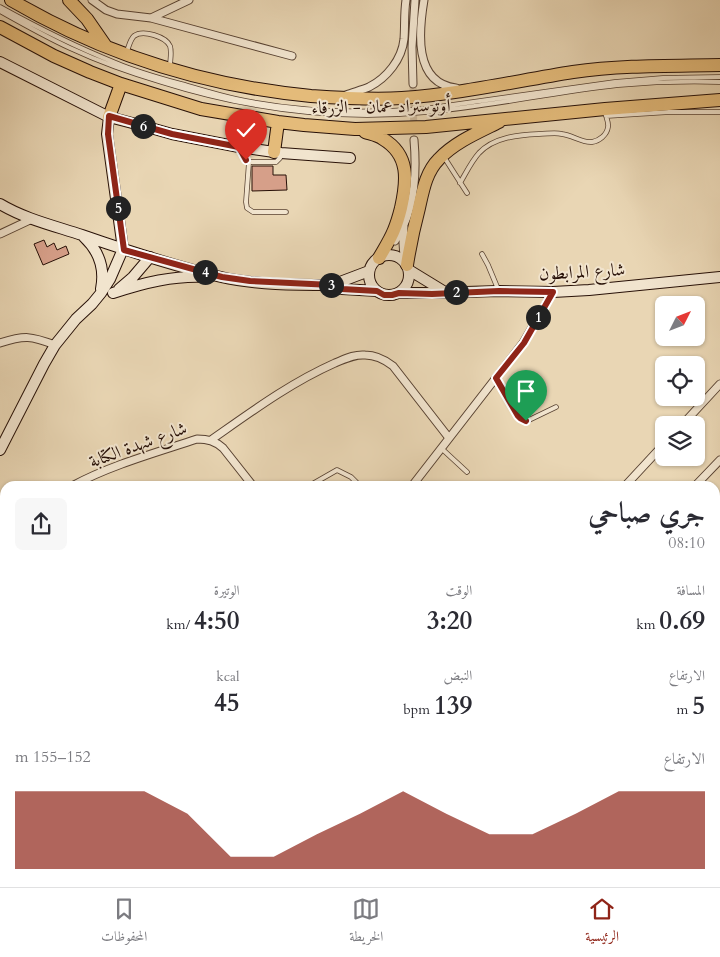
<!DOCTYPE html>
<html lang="ar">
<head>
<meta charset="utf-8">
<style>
	body { margin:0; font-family:Cardo,Amiri,serif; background:#f7f7f7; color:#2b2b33; direction:rtl; height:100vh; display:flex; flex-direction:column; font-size:19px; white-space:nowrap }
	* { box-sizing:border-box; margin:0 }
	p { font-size:16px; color:#7c7c81 }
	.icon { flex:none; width:28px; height:28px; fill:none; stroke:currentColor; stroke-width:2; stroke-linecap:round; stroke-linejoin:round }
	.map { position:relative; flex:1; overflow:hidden; direction:ltr }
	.side { position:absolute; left:0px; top:481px; width:720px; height:406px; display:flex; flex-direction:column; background:#fff; border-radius:15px 15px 0 0; box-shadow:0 1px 4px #0004; direction:rtl }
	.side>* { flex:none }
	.needle { width:32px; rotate:48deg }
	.buttons { position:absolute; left:655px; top:296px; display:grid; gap:10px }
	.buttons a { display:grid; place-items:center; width:50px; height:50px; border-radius:8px; background:#fff; box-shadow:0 1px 4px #0004; font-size:25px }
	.pin { position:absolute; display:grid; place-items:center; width:42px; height:42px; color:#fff; margin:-51px -21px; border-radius:50% 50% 50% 0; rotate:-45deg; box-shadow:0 0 5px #0007 }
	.pin .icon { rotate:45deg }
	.km { position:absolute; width:25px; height:25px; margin:-12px; border-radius:50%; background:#222; color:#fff; font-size:14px; line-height:25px; text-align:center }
	.round { display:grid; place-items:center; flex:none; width:52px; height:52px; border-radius:8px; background:#f7f7f7 }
	.overview { display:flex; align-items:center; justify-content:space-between; height:85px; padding:0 15px }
	h1 { font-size:28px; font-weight:700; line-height:38px }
	.figures { display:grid; grid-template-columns:repeat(3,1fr); gap:8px; height:85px; padding:5px 15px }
	.figures div { display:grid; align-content:center }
	.figures b { font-size:25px; font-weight:700 }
	.figures small { font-size:14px; font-weight:400 }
	.figures p { font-size:14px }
	.chart { height:140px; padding:10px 15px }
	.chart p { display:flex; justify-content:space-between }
	.chart svg { width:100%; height:90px; margin-top:5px; fill:#8f2418; opacity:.7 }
	.tab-bar { display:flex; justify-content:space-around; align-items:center; height:70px; border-top:1px solid #e1e1e2; background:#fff; font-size:14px; color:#7c7c81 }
	.tab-bar a { display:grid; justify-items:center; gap:2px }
	.tab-bar .selected { color:#8f2418 }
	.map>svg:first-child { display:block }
	.building { fill:#d69f89; stroke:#271007 }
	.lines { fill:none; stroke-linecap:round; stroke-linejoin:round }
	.street-tunnel { stroke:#ccb89a; stroke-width:7; stroke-dasharray:7 3.5; stroke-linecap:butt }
	.lane-casing { stroke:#584232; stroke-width:5.5 }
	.street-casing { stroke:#584232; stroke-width:9 }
	.secondary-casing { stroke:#271007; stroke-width:12 }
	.highway-casing { stroke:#271007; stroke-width:14 }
	.lane { stroke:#f1e4ce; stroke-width:4 }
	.street { stroke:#f1e4ce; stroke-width:7 }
	.secondary { stroke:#f1e4ce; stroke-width:10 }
	.highway { stroke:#e4bb7a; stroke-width:12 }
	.route-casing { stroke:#fff; stroke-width:10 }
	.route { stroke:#8f2418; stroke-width:6 }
	.labels { text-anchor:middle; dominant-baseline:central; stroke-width:4; stroke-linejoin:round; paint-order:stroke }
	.street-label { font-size:18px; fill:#271007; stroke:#f1e4ce }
</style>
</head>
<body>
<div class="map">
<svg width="720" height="887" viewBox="0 0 720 887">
	<rect width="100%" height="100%" fill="#e9d6b4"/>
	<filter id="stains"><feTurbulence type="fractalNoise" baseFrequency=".004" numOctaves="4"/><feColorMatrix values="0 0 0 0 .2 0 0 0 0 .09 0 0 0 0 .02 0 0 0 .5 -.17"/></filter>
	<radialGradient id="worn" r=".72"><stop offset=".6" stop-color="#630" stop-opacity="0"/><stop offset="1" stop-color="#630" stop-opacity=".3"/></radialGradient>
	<!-- building -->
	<path class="building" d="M252 166H273V175H286L287 190 252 191Z
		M44 240 47 247 54 243 57 250 66 246 69 254 43 265 34 244Z"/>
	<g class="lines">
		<!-- street-tunnel -->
		<path class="street-tunnel" d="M413 84 414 140"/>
		<defs>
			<path id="lane" d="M0 7C38 28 76 47 116 63 137 72 159 78 181 84 199 89 217 95 236 99 298 112 361 114 424 109L615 82 663 78 720 77
				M0 11C23 24 46 37 70 48 100 62 131 73 162 82 248 109 337 121 427 112 491 106 554 92 618 85 652 82 686 81 720 82
				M127 51C129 46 130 40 134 36 143 29 166 37 170 46 172 52 170 60 170 67
				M606 116 669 112H720
				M240 149 246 160 249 162H276L280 158 281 153
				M444 157 467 193
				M249 162 246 202 247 208 253 212H286
				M460 183C466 173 471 162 479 153 494 137 518 135 539 134 547 134 555 132 562 134 572 135 582 143 592 142 599 141 607 135 608 127 609 123 606 117 605 112
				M482 254 488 265 498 289
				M496 378 518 416 523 420H529L556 407
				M441 448 467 472
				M309 486 337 470 351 477 360 486
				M0 833 5 832
				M302 882 305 887"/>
			<path id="street" d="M92 0 106 10 117 14 151 18 292 56
				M424 0C419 30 413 83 456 88
				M151 18 189 0
				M413 84 412 47 415 0
				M346 95C354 92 362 90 369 87 387 78 402 59 404 39 405 26 404 13 406 0
				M0 234 32 219
				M395 241C415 212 417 174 414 140
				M404 257 403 243 404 227
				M0 343C25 335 31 336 55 345
				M682 425 720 384
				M211 440C251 412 290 383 335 363 345 359 354 354 365 355 376 355 384 359 393 366L449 438
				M72 486C111 465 155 453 197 439 208 439 215 441 223 448L253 486
				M412 486 523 343 553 292
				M625 486 664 444
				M695 486 720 460
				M715 536 720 530
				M715 604 720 599
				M0 675H5
				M715 683 720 677
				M0 744H5
				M715 870 720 868
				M291 882 296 887
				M522 882 525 887
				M234 887V882
				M468 887 477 882
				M674 887 685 882"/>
			<path id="secondary" d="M0 62 109 117 140 125 172 134 239 147 281 153 350 158
				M0 204C25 219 55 226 82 235 128 251 174 266 221 277 255 285 296 285 332 285L342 289 377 291
				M84 237C100 252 105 269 101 289
				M369 275a20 20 0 1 1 40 0a20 20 0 1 1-40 0Z
				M409 270 445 292
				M332 285 369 271
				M119 289 133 277 150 257
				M113 293C143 283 174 275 207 277
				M399 293H432L499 291 553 292 589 290 720 277
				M0 450 44 364 55 345 76 319 92 304 101 293 110 279 123 249 107 134 109 117"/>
			<path id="highway" d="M11 0C103 54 206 86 311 96 341 98 371 100 402 98 460 94 516 81 573 72 622 65 671 66 720 65
				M69 0 87 19 105 45
				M0 27 54 56 90 72 121 84 201 109 278 122 304 125 355 129 426 127 605 109 720 100
				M109 117 121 84
				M365 132C371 134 378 135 383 139 410 155 407 181 401 208 399 216 397 223 394 230 390 240 384 249 379 258
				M274 152 278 122
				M407 265C410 246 414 227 419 208 423 190 426 172 439 159 455 142 479 132 499 122"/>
		</defs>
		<!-- lane casing -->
		<use href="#lane" class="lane-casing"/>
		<!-- street casing -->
		<use href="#street" class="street-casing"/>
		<!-- secondary casing -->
		<use href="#secondary" class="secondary-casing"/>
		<!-- highway casing -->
		<use href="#highway" class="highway-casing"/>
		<!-- lane -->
		<use href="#lane" class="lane"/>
		<!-- street -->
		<use href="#street" class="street"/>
		<!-- secondary -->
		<use href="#secondary" class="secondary"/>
		<!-- highway -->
		<use href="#highway" class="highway"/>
	</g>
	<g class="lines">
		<defs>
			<path id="route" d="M246 160 239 147 172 134 109 116 108 134 124 250 222 277 250 281 332 285 342 289 377 291 384 295H392L399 293 432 294 499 291 553 292 524 343 496 378 518 416 520 418 526 421"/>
		</defs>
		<!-- route casing -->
		<use href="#route" class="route-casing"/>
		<!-- route -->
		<use href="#route" class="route"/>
	</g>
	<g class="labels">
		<!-- street labels -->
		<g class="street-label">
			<text transform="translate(381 107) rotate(-1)">أوتوستراد عمان - الزرقاء</text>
			<text transform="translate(582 272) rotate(-3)">شارع المرابطون</text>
			<text transform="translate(138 445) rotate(-20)">شارع شهدة الكتابة</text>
		</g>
	</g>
	<rect width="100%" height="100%" filter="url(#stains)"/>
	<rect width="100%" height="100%" fill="url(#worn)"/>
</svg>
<div class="buttons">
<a><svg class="needle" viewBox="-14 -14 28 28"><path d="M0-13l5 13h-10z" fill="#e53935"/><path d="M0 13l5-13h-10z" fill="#7c7c81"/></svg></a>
<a><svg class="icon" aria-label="locate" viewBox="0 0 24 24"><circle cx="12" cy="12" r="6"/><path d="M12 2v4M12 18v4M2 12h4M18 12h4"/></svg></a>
<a><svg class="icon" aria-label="layers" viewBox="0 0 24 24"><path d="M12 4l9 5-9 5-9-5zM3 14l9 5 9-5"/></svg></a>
</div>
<div class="pin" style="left:526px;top:421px;background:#1e9e55"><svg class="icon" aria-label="arrive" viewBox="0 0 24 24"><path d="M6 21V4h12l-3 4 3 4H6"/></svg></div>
<div class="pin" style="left:246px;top:160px;background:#d93025"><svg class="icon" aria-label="check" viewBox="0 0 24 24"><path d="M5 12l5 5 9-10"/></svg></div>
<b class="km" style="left:538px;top:317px">1</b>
<b class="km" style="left:456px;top:292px">2</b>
<b class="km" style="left:331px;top:285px">3</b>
<b class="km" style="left:205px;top:272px">4</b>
<b class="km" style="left:118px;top:208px">5</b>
<b class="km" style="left:143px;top:126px">6</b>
<section class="side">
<div class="overview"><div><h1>جري صباحي</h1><p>08:10</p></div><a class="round"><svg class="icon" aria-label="share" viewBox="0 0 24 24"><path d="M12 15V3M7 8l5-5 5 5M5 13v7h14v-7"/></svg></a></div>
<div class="figures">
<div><p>المسافة</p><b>0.69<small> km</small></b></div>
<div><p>الوقت</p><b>3:20</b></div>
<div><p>الوتيرة</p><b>4:50<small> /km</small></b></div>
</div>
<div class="figures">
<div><p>الارتفاع</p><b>5<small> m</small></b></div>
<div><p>النبض</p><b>139<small> bpm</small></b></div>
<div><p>kcal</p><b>45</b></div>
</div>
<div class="chart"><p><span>الارتفاع</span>152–155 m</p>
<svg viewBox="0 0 160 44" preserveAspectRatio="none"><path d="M0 44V6L10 6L20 6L30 6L40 17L50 38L60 38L70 27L80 17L90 6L100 17L110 27L120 27L130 17L140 6L150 6L160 6V44z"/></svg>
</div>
</section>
</div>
<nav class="tab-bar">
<a class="selected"><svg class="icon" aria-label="home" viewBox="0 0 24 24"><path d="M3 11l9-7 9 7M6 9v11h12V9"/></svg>الرئيسية</a>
<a><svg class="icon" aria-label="map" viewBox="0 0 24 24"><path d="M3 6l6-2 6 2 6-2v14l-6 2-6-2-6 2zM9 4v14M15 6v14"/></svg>الخريطة</a>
<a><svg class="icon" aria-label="saved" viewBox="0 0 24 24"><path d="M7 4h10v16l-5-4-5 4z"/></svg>المحفوظات</a>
</nav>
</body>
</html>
